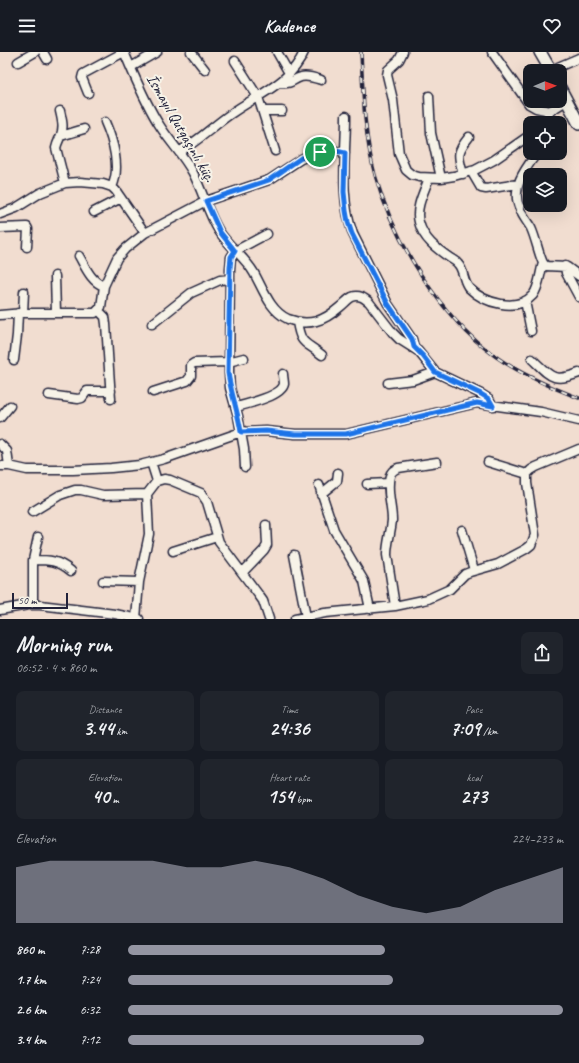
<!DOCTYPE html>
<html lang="en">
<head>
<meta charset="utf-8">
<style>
	body { margin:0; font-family:Caveat,sans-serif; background:#20242c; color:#f1f3f6; height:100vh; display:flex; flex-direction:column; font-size:15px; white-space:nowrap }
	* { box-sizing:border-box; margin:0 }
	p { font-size:13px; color:#9ea1a6 }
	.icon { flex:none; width:22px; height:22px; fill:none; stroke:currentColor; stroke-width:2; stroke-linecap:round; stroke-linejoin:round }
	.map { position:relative; height:567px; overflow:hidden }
	.side { display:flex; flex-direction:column; background:#171b24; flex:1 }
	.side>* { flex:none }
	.needle { width:26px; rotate:89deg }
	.buttons { position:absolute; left:523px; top:12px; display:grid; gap:8px }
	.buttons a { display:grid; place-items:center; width:44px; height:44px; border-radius:8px; background:#171b24; box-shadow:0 4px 16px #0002; font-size:20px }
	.scale { position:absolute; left:12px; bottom:10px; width:56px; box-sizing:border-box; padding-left:4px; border:2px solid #22223b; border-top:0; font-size:11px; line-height:14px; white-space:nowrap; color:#22223b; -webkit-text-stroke:3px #f7f3e8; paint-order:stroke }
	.pin { position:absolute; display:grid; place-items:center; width:34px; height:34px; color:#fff; margin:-17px; border:2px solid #fff; border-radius:50%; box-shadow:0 1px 4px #0007 }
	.round { display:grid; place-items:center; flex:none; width:42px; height:42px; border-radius:8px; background:#20242c }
	.head { display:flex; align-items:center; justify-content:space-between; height:68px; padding:0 16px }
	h1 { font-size:22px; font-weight:700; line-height:30px }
	.metrics { display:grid; grid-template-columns:repeat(3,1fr); gap:6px; height:68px; padding:4px 16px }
	.metrics div { display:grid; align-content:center; border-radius:8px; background:#20242c; text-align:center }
	.metrics b { font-size:20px; font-weight:700 }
	.metrics small { font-size:11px; font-weight:400 }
	.metrics p { font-size:11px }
	.chart { height:112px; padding:8px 16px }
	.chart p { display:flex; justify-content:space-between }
	.chart svg { width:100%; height:72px; margin-top:4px; fill:#9495a2; opacity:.7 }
	ul { padding:0 16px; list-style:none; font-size:13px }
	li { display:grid; grid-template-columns:64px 48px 1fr; align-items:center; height:30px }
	li i { height:10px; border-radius:5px; background:#9495a2 }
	header { display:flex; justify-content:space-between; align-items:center; height:52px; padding:0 16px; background:#171b24; font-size:18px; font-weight:700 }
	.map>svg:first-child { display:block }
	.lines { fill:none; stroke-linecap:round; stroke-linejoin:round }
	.minor-casing { stroke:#22223b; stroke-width:11 }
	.tertiary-casing { stroke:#22223b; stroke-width:14 }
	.minor { stroke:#f7f3e8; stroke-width:8 }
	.tertiary { stroke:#f7f3e8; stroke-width:11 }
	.rail-casing { stroke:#22223b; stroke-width:3.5 }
	.rail { stroke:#f7f3e8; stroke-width:2; stroke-dasharray:6; stroke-linecap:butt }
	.route-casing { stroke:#fff; stroke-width:8 }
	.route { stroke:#1a73e8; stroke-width:5 }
	.labels { text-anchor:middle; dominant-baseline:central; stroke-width:4; stroke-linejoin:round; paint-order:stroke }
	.street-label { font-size:16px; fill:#22223b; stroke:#f7f3e8 }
</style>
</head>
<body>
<header><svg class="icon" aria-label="menu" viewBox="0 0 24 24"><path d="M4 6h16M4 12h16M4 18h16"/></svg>Kadence<svg class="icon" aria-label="heart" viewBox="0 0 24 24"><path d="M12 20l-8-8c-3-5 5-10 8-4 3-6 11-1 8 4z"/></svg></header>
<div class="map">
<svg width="579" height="567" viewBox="0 0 579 567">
	<rect width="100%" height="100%" fill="#f1ddd0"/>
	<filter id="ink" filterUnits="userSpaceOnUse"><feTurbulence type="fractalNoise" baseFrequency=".025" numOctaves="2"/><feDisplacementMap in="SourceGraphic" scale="8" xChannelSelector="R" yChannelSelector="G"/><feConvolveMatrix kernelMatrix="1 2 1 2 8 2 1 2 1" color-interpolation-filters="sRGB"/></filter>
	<g filter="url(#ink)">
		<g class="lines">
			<defs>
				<path id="minor" d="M43 0 47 7
					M124 0C135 25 145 51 160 74 170 90 184 104 193 121 203 140 208 161 219 179 229 195 245 205 254 221 263 237 270 259 288 267 309 275 324 269 340 255 344 252 348 247 352 245 359 242 364 246 369 250L393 281 399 287 418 299 435 320 481 342 489 347 493 354
					M191 0 205 18
					M277 0 289 21
					M403 0 399 8 388 18 387 23 393 48 399 102 406 118 412 123 419 125 441 126 454 124 475 118 494 108 530 83
					M492 0 529 52 536 56 550 59
					M235 9 258 45 275 99
					M18 10 35 0
					M131 15 157 0
					M551 18 579 6
					M280 31C294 32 291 28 301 25 307 23 315 26 321 28
					M88 41 82 26 83 22 124 0
					M429 44 431 81 441 126
					M60 59C62 68 64 75 61 83 59 88 57 91 56 96L65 131
					M263 59H282
					M346 64C346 104 339 144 353 182L388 252 412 287 414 295
					M105 70C113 88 121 116 112 135
					M545 71 550 59 566 49
					M61 84 84 77
					M180 99C199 89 214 73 232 61 257 43 291 31 304 0
					M537 101C525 117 510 136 520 157 522 164 527 169 531 176 536 187 538 200 543 211L546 214 567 215 579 224
					M471 119 481 136 486 137 518 132
					M463 122C458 103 456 101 469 85
					M429 126C424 140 415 156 419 170 423 187 437 197 450 206 453 208 456 209 458 212 464 218 463 230 469 236 484 251 517 261 533 243 539 236 540 221 543 211
					M94 160 121 146
					M0 162 16 156 40 141 65 131 80 130 103 132 112 135 116 139 145 181
					M0 176 27 175 28 177 27 195
					M79 204C85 214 91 230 104 234
					M565 214 566 221 579 245
					M55 224 56 261
					M525 249 531 279
					M99 259 105 265 106 272 111 347
					M23 261 24 240
					M0 263 23 261H95L101 255 104 234 117 206 125 197 145 181 206 149 269 128 301 107 320 99H336L345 101
					M297 270C301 294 305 289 322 303
					M152 272 191 241 220 228 230 227
					M532 307C551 325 553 331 579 321
					M14 308 17 283 18 261
					M388 331 413 328 435 320
					M153 340 187 329 191 324V313L194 311 228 310 244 306
					M49 343 78 347 82 346 87 339H111
					M236 355C247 352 282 344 284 332 284 329 283 325 283 322
					M0 366 10 354
					M0 392 7 399 9 414
					M151 410 157 429
					M488 410 527 422
					M0 414H9L27 418H73L111 416 140 413 164 407 241 380 266 379 295 382H346L477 351 541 360 579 369
					M245 415 244 397 238 364 230 336 229 321 230 216 231 205 235 199 267 182
					M367 432 389 431
					M319 433 334 478 364 529 370 557
					M321 442 337 429 338 421
					M32 460 60 443 75 438H81L103 443 147 442 157 429 164 427 170 428 201 441 207 450 219 490 258 542 263 549 269 567
					M462 478 474 518
					M173 499 217 485
					M294 503 306 565
					M33 508C49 508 58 508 71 519
					M243 520 264 498 267 493 266 473
					M103 529 139 530
					M33 553V508L38 485
					M395 554 387 503C387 491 391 480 392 468 392 454 386 438 390 424 391 419 394 418 398 416L437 410
					M0 558 28 553H40L115 562 139 567
					M136 567 139 530 149 482 147 442
					M295 567 325 561 395 554 428 547 450 537 465 522 470 520 498 512 526 497 531 493 535 483 527 431V422L531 418 536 415 579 397"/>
				<path id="tertiary" d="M540 0 551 19
					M560 36 579 72"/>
			</defs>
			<!-- minor casing -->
			<use href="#minor" class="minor-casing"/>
			<!-- tertiary casing -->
			<use href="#tertiary" class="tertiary-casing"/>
			<!-- minor -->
			<use href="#minor" class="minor"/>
			<!-- tertiary -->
			<use href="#tertiary" class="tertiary"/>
			<defs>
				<path id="rail" d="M361 0C363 41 364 83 375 123 393 187 440 265 495 304 520 322 550 335 579 346"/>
			</defs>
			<!-- rail casing -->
			<use href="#rail" class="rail-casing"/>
			<!-- rail -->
			<use href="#rail" class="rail"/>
		</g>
	</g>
	<g class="lines" filter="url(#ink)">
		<defs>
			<path id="route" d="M336 99 345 101 344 140 346 159 348 170 352 182 388 252 412 287 414 295 423 304 435 320 481 342 489 347 493 354 477 351 346 382H295L266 379 241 380C238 360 231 341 228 321L230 216 231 205 235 199 220 180 206 149 269 128 301 106 320 100Z"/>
		</defs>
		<!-- route casing -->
		<use href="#route" class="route-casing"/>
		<!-- route -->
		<use href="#route" class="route"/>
	</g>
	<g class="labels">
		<!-- street labels -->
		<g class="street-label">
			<text transform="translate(181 76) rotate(60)">İsmayıl Qutqaşınlı küç.</text>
		</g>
	</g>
</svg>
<div class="buttons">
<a><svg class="needle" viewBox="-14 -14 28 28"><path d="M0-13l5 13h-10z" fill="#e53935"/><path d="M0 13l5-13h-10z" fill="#9ea1a6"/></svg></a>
<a><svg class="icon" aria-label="locate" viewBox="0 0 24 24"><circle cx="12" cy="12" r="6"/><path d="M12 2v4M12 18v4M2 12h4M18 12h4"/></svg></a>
<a><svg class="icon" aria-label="layers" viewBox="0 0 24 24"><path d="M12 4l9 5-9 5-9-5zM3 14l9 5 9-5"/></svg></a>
</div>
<div class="scale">50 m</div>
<div class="pin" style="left:320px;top:100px;background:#1e9e55"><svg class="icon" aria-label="arrive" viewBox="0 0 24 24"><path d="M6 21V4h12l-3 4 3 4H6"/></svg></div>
</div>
<section class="side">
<div class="head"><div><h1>Morning run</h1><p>06:52 · 4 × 860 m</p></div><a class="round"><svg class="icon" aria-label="share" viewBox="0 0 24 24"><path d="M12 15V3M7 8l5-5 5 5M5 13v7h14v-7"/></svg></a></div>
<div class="metrics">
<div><p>Distance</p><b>3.44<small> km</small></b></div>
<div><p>Time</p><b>24:36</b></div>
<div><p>Pace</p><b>7:09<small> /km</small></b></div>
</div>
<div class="metrics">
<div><p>Elevation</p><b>40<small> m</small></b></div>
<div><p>Heart rate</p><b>154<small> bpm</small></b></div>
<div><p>kcal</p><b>273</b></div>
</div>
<div class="chart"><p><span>Elevation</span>224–233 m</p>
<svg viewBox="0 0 160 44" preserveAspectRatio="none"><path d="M0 44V10L10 6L20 6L30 6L40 6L50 10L60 10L70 6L80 10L90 17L100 27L110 34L120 38L130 34L140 24L150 17L160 10V44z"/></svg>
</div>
<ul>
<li><b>860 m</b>7:28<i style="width:59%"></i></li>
<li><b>1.7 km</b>7:24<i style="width:61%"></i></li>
<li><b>2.6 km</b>6:32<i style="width:100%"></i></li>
<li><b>3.4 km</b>7:12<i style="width:68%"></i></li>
</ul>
</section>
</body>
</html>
